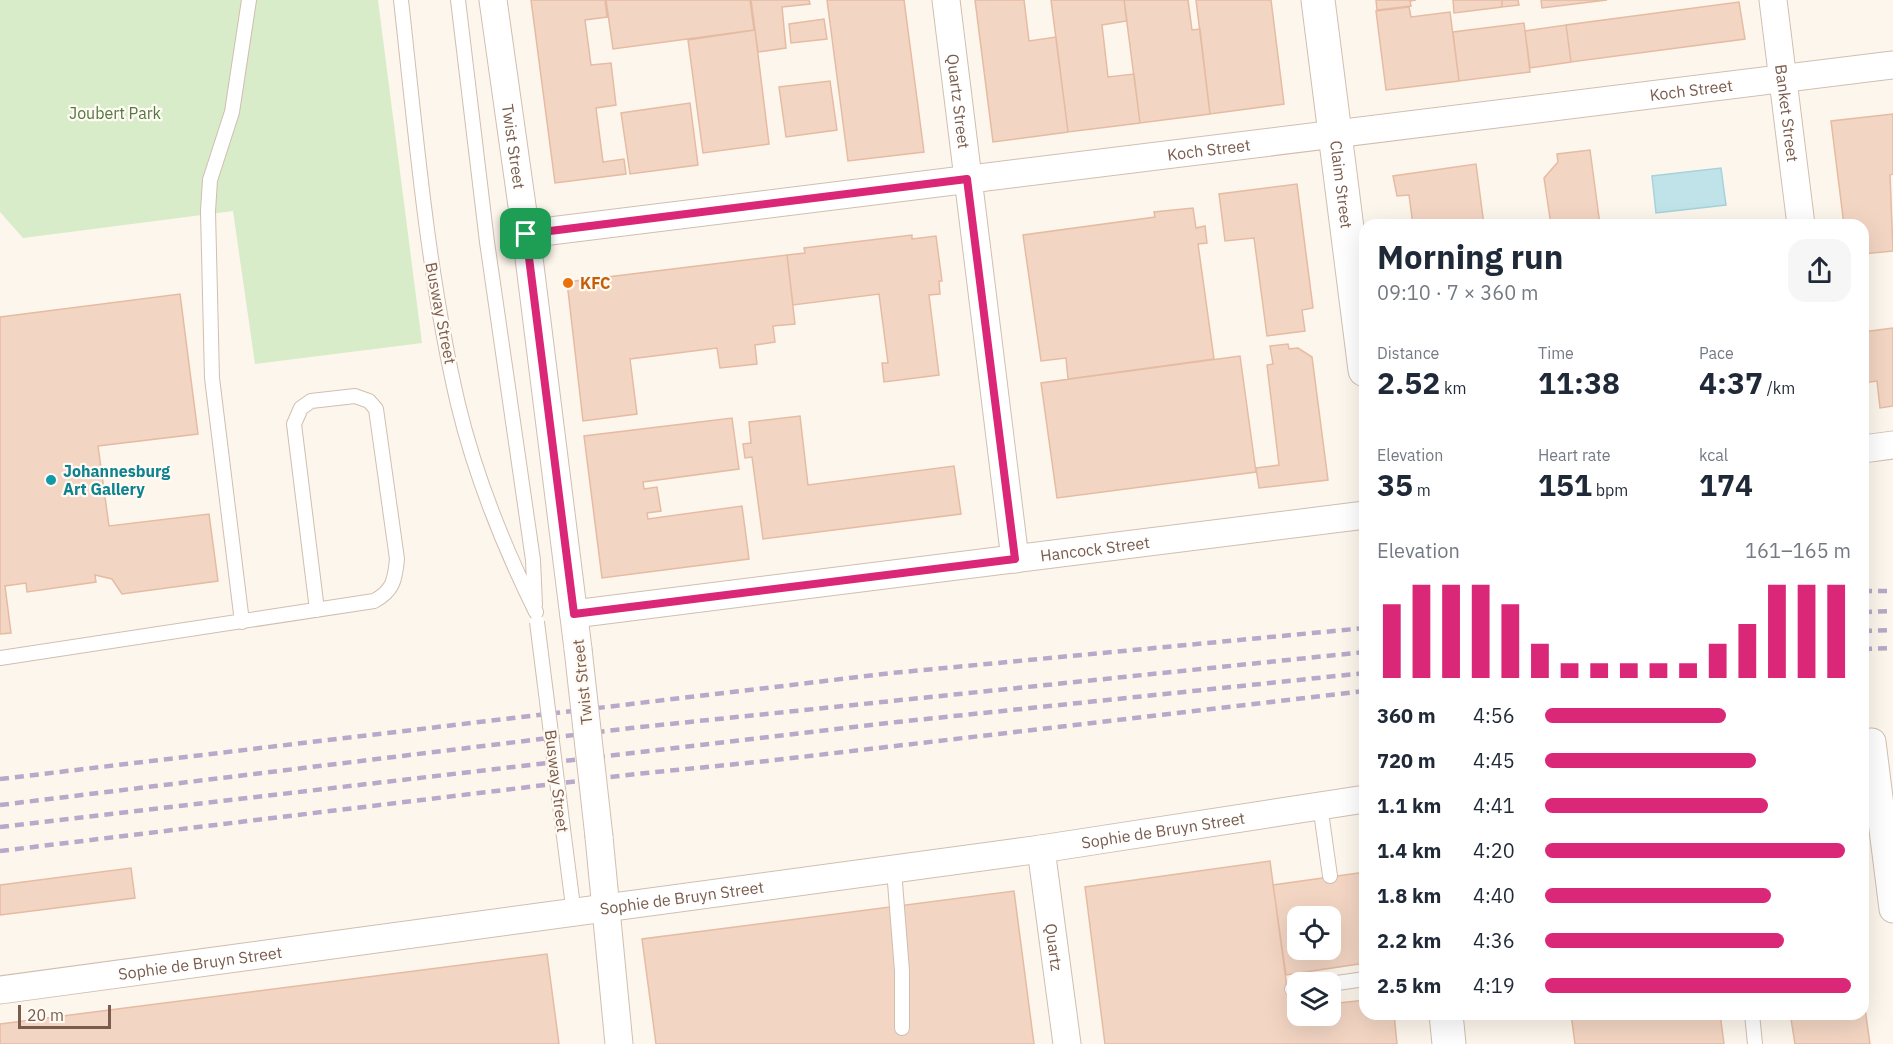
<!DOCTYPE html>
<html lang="en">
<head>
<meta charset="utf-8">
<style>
	body { margin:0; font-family:"IBM Plex Sans",sans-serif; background:#f6f6f7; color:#1f2937; height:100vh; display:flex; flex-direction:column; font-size:22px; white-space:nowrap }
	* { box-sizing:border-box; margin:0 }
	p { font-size:20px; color:#747a83 }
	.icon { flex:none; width:33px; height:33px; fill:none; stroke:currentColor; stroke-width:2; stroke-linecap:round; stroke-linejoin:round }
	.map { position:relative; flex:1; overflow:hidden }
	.details { position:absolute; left:1359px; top:219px; width:510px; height:801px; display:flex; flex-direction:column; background:#fff; border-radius:18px; box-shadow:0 6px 24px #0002 }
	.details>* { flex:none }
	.buttons { position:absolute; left:1287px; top:906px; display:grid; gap:12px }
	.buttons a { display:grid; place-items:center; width:54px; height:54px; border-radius:12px; background:#fff; box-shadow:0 6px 24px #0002; font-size:30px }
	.scale { position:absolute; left:18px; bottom:15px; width:93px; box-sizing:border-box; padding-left:6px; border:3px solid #7a5c4d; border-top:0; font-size:16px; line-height:21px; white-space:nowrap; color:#7a5c4d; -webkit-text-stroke:4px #fffaf3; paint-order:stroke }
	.pin { position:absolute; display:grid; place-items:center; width:51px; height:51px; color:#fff; margin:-26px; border-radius:12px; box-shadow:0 3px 9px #0006 }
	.round { display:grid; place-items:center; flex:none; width:63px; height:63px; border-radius:18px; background:#f6f6f7 }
	.overview { display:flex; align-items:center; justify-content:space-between; height:102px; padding:0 18px }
	h1 { font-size:33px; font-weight:800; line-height:45px }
	.stats { display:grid; grid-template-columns:repeat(3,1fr); gap:9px; height:102px; padding:6px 18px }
	.stats div { display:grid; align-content:center }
	.stats b { font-size:30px; font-weight:800 }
	.stats small { font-size:16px; font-weight:400 }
	.stats p { font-size:16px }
	.chart { height:168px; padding:12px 18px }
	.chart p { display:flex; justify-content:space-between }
	.chart svg { width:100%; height:108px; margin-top:6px; stroke:#db2777; stroke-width:6 }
	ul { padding:0 18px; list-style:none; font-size:20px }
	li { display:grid; grid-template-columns:96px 72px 1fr; align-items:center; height:45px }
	li i { height:15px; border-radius:8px; background:#db2777 }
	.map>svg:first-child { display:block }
	.green { fill:#d8ecc9 }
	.water { fill:#bfe3e8; stroke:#a5d3da; stroke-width:1.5 }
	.building { fill:#f3d5c3; stroke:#e6bba3; stroke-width:1.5; fill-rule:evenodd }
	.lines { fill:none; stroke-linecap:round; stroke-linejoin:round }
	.service-casing { stroke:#d1beb0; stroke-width:16 }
	.minor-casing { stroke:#d1beb0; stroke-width:29 }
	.tertiary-casing { stroke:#d1beb0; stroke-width:35 }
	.service { stroke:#fff; stroke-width:14 }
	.minor { stroke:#fff; stroke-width:27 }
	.tertiary { stroke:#fff; stroke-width:33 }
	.rail { stroke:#b9a8c9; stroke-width:4.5; stroke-dasharray:9 6; stroke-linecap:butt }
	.service-bridge-casing { stroke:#d1beb0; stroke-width:16; stroke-linecap:butt }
	.minor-bridge-casing { stroke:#d1beb0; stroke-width:29; stroke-linecap:butt }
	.service-bridge { stroke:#fff; stroke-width:14 }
	.minor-bridge { stroke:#fff; stroke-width:27 }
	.route-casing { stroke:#fff; stroke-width:12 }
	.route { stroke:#db2777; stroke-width:8 }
	.food-dot { fill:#e8710a; stroke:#fffaf3; stroke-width:2 }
	.culture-dot { fill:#0f9aa8; stroke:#fffaf3; stroke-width:2 }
	.labels { text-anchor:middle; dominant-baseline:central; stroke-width:4.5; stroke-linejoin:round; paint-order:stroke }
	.street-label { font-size:16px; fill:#7a5c4d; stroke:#fffaf3 }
	.park-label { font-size:16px; fill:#537a41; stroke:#fffaf3 }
	.food-label { font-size:16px; font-weight:bold; fill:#c56008; stroke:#fffaf3; text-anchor:start }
	.culture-label { font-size:16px; font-weight:bold; fill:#0d838f; stroke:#fffaf3; text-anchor:start }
</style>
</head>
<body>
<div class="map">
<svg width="1893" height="1044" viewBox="0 0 1893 1044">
	<rect width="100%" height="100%" fill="#fdf6ec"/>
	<!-- green -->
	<path class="green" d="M0 0H378L422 343 255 364 233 211 23 238 0 212Z"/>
	<!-- water -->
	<path class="water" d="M1721 168 1726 205 1656 213 1652 176Z"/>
	<!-- building -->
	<path class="building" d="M531 0H605L607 17 585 20 591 65 611 63 616 105 596 108 603 162 624 159 626 174 555 183Z
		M606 0H750L754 30 613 49Z
		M751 0H809L810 4 782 7 786 48 758 52Z
		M827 0H904L924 152 848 161Z
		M975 0H1024L1029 41 1056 37 1068 132 993 142Z
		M1051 0H1124L1127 21 1102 25 1108 77 1134 74 1140 123 1068 132Z
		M1124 0H1188L1192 30 1200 29 1210 114 1140 123Z
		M1196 0H1271L1284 104 1210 114Z
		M1376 0H1416L1410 1 1411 6 1377 10Z
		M1453 0H1502V7L1454 13Z
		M1502 0H1518L1519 5 1502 7Z
		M1541 0H1607L1542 8Z
		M1739 2 1745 39 1571 62 1566 25Z
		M1409 7 1411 17 1450 12 1459 81 1386 90 1376 11Z
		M824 19 827 39 791 43 789 24Z
		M1524 23 1530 72 1459 81 1453 32Z
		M1566 25 1571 62 1530 68 1525 31Z
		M755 30 769 144 703 153 688 40Z
		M830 81 837 130 786 137 779 87Z
		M690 103 698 165 630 174 621 113Z
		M1893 114V174L1890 175 1893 251 1863 254V225H1844L1831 121Z
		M1590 150 1600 225H1551L1544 178 1558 162 1557 154Z
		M1476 164 1484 225H1413L1409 195 1397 196 1393 176Z
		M1297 184 1313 308 1302 310 1305 331 1267 336 1254 238 1225 241 1219 194Z
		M1193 208 1196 228 1205 226 1207 243 1198 244 1214 359 1068 379 1066 358 1041 361 1023 235 1155 217 1154 212Z
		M912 235V239L936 236 942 281H939L940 294 929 295 939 375 884 382 882 363H888L879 294 793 305 787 255 805 253 804 248Z
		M787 255 795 324 773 326 775 342 755 345 757 364 720 368 717 348 630 359 637 414 583 421 567 282Z
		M180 294 198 434 98 446 109 526 209 514 218 581 122 594 112 579 95 575 96 582 27 592 26 583 5 586 11 633 0 634V317Z
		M1893 328V406L1880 408 1877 381 1863 383V332Z
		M1288 344 1289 349 1298 348 1312 357 1328 480 1259 488 1256 468 1279 465 1267 365 1273 364 1270 346Z
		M1240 356 1256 472 1057 498 1041 383Z
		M800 416 808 485 954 466 961 514 763 539 752 457 745 458 743 444 751 443 749 422Z
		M732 418 739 469 643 482 644 489 657 487 661 511 647 513 648 519 742 506 749 559 602 578 584 436Z
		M1270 861 1290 1010 1298 1009V1016H1330V1004L1365 1000V1014H1394L1397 1044H1105L1085 887Z
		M131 868 135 898 0 915V885Z
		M1365 872V963L1286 975 1273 885ZM1298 916H1330V950H1298Z
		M1014 891 1034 1044H656L642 939Z
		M547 954 559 1044H0V1024Z
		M1863 1009H1865L1870 1044H1795L1791 1019 1828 1014H1863Z
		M1571 1014H1720L1724 1044H1575Z"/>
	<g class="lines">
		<defs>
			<path id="service" d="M401 0C416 135 427 271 458 404 475 475 504 547 536 612
				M458 0 487 242 533 560 535 605
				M242 622 212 378 208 211 210 180 232 112 249 0
				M0 658 374 601C393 591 395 580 397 559L376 409 369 401 355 396 311 401 301 408 294 424 317 610
				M1320 805 1330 876
				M563 829 574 914
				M894 870 902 971V1028
				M1330 984 1365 979
				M1292 989 1298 988
				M1752 1014 1755 1044"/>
			<g id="minor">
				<path id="s1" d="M493 0 526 234 578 649"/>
				<path id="s2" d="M946 0 1015 559"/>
				<path id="s3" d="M1773 0 1801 225"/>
				<path id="s4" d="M526 234 1893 65"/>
				<path d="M1863 449 1893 445"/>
				<path id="s5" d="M574 614 1365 515"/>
				<path d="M1872 742 1893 909"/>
				<path d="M599 837 619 1044"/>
				<path id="s6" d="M1041 849 1067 1044"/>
				<path id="s7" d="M0 990 1041 849 1365 799"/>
			</g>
			<g id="tertiary">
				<path id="s8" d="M1318 0 1365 370"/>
				<path d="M1446 1014 1449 1044"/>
			</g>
		</defs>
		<!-- service casing -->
		<use href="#service" class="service-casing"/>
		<!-- minor casing -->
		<use href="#minor" class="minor-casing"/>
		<!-- tertiary casing -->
		<use href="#tertiary" class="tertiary-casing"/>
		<!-- service -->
		<use href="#service" class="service"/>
		<!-- minor -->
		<use href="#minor" class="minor"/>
		<!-- tertiary -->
		<use href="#tertiary" class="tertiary"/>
		<!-- rail -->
		<path class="rail" d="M1863 591H1893
			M1863 612 1893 611
			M1863 631 1893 630
			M1863 649 1893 648
			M0 779 892 673 1365 628
			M0 805 631 728 1365 652
			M0 827 897 722 1365 673
			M0 851 636 774 767 761 1365 691"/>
		<defs>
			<path id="service-bridge" d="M537 622 563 829"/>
			<path id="minor-bridge" d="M578 649 599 837"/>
		</defs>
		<!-- service-bridge casing -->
		<use href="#service-bridge" class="service-bridge-casing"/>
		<!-- minor-bridge casing -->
		<use href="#minor-bridge" class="minor-bridge-casing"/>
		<!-- service-bridge -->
		<use href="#service-bridge" class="service-bridge"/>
		<!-- minor-bridge -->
		<use href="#minor-bridge" class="minor-bridge"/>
	</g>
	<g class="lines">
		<defs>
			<path id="route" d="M967 179 1015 559 574 614 526 234Z"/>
		</defs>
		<!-- route casing -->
		<use href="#route" class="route-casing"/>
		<!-- route -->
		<use href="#route" class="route"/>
	</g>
	<!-- markers -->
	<circle class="food-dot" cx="568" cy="283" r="6"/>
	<circle class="culture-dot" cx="51" cy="480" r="6"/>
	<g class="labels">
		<!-- street labels -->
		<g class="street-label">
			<text stroke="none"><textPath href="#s4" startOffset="1174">Koch Street</textPath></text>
			<text stroke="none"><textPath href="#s2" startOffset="102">Quartz Street</textPath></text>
			<text stroke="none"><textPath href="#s3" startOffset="114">Banket Street</textPath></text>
			<text stroke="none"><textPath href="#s1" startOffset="148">Twist Street</textPath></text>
			<text stroke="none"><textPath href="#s4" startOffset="688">Koch Street</textPath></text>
			<text stroke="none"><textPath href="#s8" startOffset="186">Claim Street</textPath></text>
			<text transform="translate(441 313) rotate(79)">Busway Street</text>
			<text stroke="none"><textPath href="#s5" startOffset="525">Hancock Street</textPath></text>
			<text transform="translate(582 682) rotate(-96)">Twist Street</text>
			<text transform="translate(557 781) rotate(83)">Busway Street</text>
			<text stroke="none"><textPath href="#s7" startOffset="1174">Sophie de Bruyn Street</textPath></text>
			<text stroke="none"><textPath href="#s7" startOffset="688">Sophie de Bruyn Street</textPath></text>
			<text stroke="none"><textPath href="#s6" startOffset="99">Quartz</textPath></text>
			<text stroke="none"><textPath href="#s7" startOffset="202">Sophie de Bruyn Street</textPath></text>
		</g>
		<!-- park labels -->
		<g class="park-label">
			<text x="115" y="113">Joubert Park</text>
		</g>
		<!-- food labels -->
		<g class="food-label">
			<text x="580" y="283">KFC</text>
		</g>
		<!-- culture labels -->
		<g class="culture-label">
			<text x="63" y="471">Johannesburg<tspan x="63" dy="18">Art Gallery</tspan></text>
		</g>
	</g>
</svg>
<div class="buttons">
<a><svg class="icon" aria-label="locate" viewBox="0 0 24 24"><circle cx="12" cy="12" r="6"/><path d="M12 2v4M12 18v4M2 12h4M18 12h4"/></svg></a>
<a><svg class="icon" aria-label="layers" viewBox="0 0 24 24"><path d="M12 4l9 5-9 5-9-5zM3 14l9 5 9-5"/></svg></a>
</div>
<div class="scale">20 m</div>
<div class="pin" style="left:526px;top:234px;background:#1e9e55"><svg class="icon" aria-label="arrive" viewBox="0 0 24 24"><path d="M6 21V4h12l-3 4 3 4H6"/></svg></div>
<section class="details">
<div class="overview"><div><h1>Morning run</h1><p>09:10 · 7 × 360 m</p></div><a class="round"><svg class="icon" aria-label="share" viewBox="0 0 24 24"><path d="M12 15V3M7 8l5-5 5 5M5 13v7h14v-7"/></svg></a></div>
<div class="stats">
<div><p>Distance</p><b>2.52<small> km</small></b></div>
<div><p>Time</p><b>11:38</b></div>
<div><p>Pace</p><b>4:37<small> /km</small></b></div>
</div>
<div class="stats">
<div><p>Elevation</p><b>35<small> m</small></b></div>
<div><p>Heart rate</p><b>151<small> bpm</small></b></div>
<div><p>kcal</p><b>174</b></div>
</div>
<div class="chart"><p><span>Elevation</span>161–165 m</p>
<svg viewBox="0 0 160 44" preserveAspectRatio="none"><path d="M5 44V14M15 44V6M25 44V6M35 44V6M45 44V14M55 44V30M65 44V38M75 44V38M85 44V38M95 44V38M105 44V38M115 44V30M125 44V22M135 44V6M145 44V6M155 44V6"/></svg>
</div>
<ul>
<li><b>360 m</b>4:56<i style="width:59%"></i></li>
<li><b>720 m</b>4:45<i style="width:69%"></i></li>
<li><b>1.1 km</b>4:41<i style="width:73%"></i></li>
<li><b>1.4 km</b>4:20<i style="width:98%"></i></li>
<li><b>1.8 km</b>4:40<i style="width:74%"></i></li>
<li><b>2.2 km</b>4:36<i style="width:78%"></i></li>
<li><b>2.5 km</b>4:19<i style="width:100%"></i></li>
</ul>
</section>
</div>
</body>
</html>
